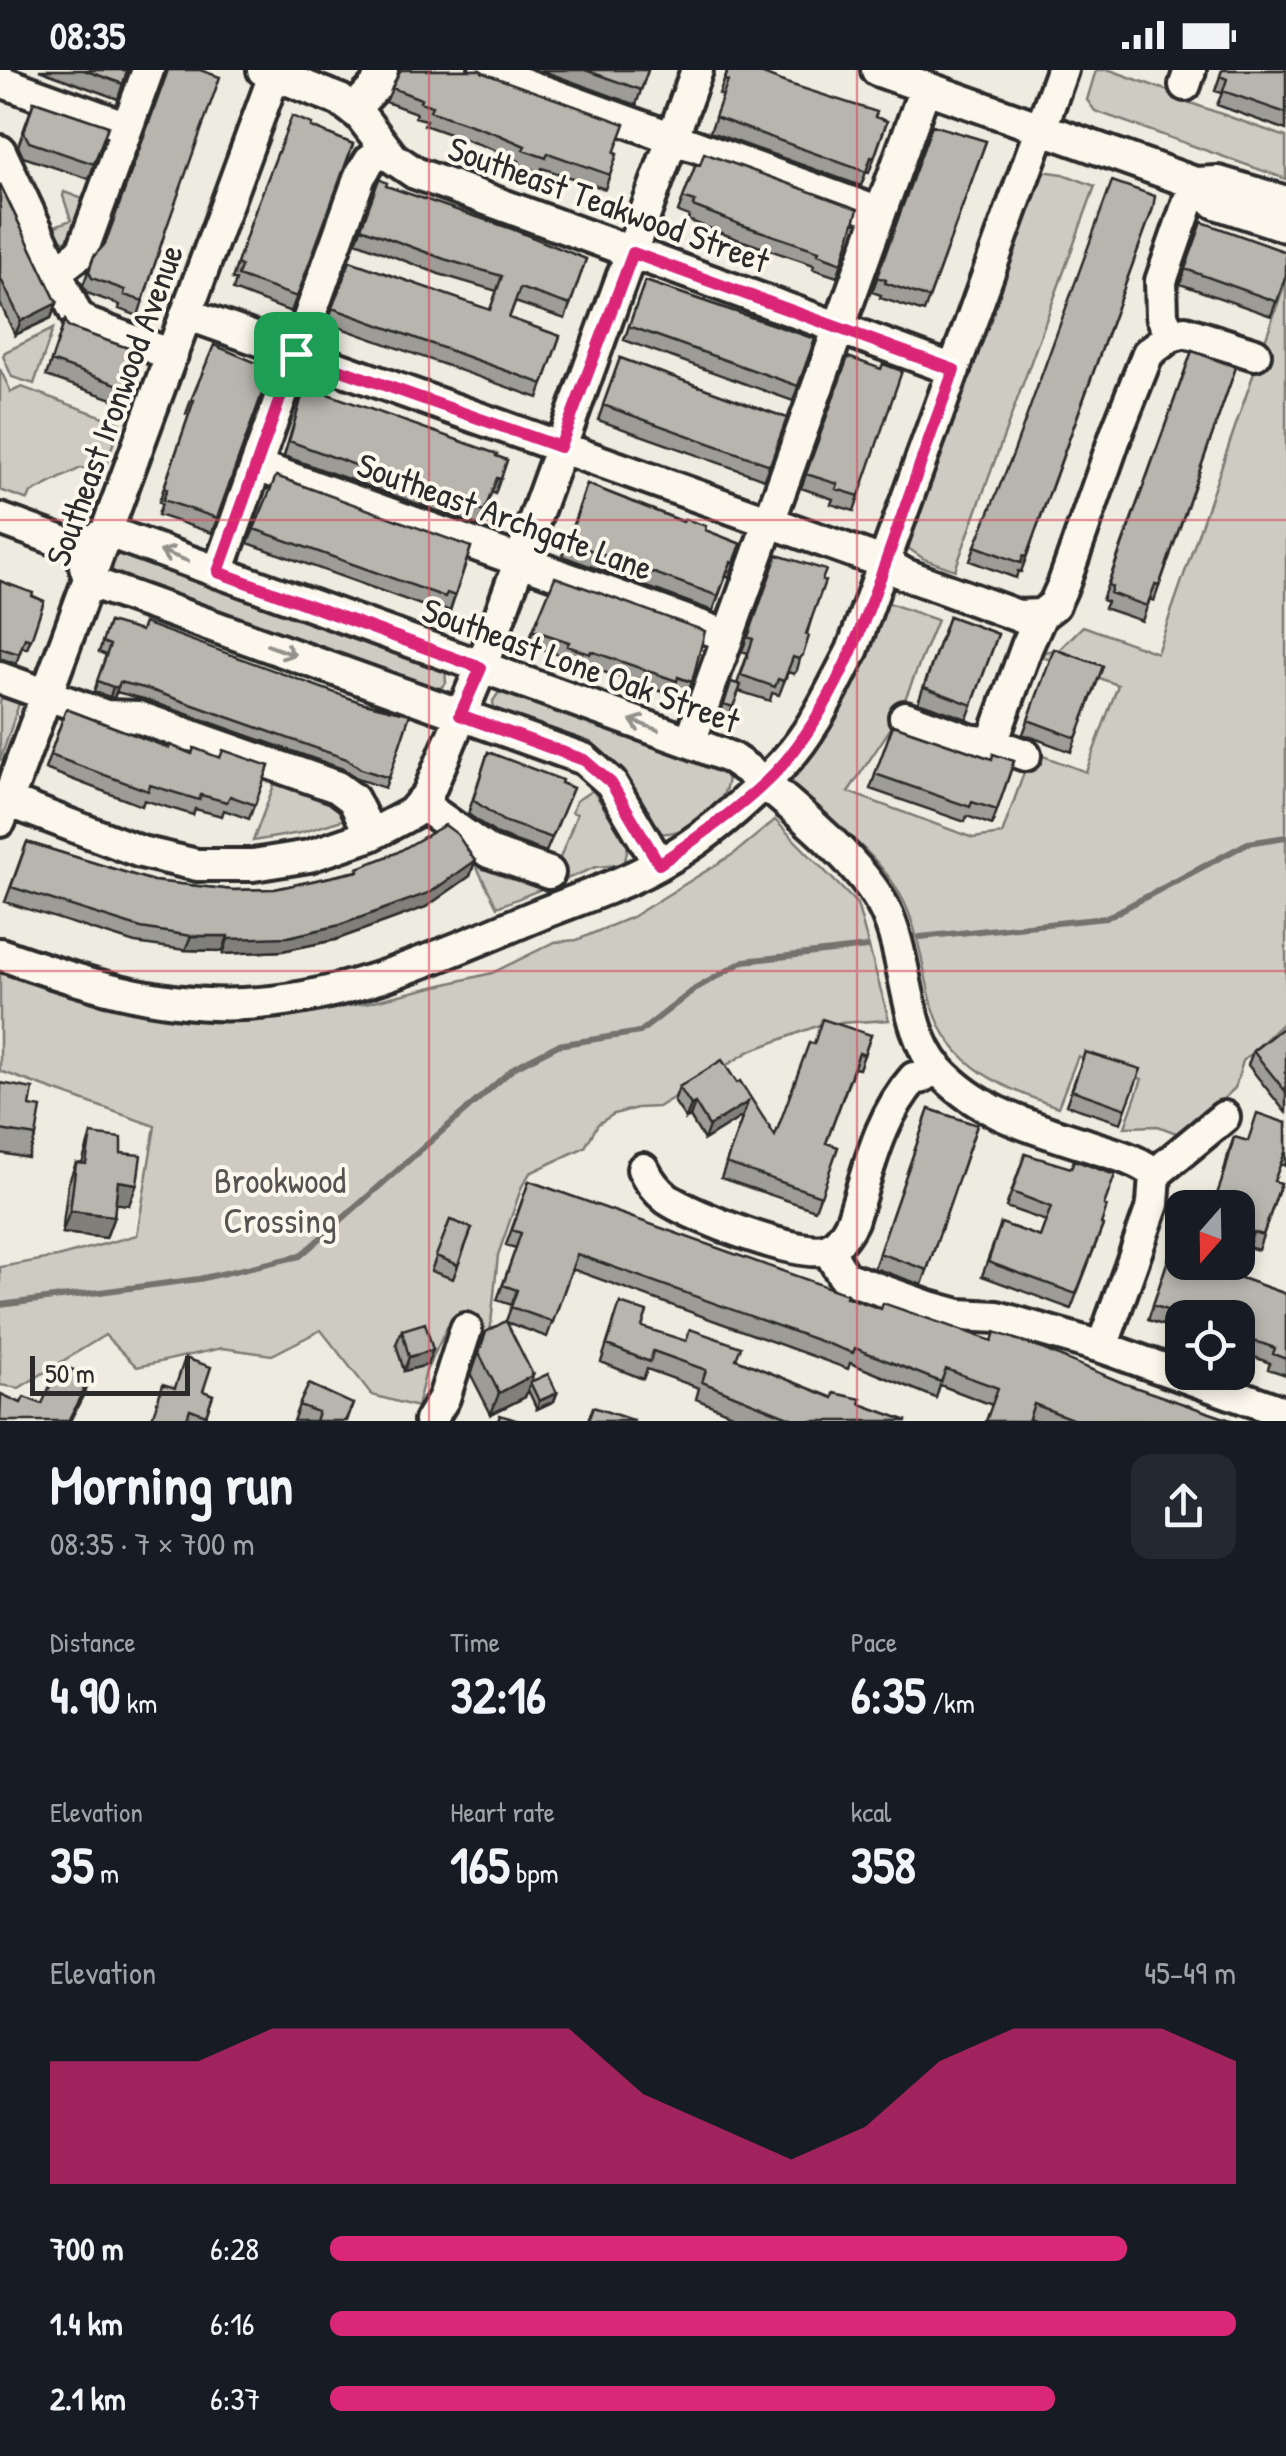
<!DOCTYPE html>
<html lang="en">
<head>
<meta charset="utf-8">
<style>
	body { margin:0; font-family:"Patrick Hand",sans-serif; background:#242831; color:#f1f3f6; height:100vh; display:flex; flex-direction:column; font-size:38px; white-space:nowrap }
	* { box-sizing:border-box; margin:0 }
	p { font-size:32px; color:#9ea1a6 }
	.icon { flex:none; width:55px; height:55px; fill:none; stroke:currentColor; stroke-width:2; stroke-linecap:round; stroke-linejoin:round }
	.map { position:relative; height:1351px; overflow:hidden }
	.side { display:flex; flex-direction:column; background:#171b24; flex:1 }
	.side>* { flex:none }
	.needle { width:65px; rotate:200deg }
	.tools { position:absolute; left:1165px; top:1120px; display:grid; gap:20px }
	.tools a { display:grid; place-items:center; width:90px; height:90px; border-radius:20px; background:#171b24; box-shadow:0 5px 15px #0003; font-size:50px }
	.scale { position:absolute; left:30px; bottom:25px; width:160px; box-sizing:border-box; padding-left:10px; border:5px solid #2b2b2b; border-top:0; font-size:28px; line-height:35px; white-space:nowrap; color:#2b2b2b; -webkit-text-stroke:8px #fbf7ec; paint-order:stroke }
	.pin { position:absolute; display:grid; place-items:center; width:85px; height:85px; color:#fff; margin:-42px; border-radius:20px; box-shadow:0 5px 15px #0006 }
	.round { display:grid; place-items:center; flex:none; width:105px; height:105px; border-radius:20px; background:#242831 }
	.headline { display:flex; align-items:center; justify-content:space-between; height:170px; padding:0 50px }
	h1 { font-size:55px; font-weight:700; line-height:75px }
	.stats { display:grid; grid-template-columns:repeat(3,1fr); gap:15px; height:170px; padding:10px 50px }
	.stats div { display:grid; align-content:center }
	.stats b { font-size:50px; font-weight:700 }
	.stats small { font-size:28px; font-weight:400 }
	.stats p { font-size:28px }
	.chart { height:280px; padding:20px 50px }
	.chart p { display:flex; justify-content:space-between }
	.chart svg { width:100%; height:180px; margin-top:10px; fill:#db2777; opacity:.7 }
	ul { padding:0 50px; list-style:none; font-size:32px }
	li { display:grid; grid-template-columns:160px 120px 1fr; align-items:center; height:75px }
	li i { height:25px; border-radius:12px; background:#db2777 }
	.status { display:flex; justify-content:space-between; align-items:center; height:70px; padding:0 50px; background:#171b24; direction:ltr }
	.status svg { height:28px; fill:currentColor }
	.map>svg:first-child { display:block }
	.green { fill:#cecbc2; stroke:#7c7b76; stroke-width:2.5 }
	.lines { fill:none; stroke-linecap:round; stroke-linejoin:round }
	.stream { stroke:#74726e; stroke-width:6 }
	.minor-casing { stroke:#2b2b2b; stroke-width:38 }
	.minor { stroke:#fbf7ec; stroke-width:30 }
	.wall { fill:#9e9c96; stroke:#2b2b2b; stroke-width:2.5 }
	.shaded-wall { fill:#817f7a; stroke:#2b2b2b; stroke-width:2.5 }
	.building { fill:#b8b5ae; stroke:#2b2b2b; stroke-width:2.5 }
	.oneway { stroke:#93918c }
	.route-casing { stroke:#fff; stroke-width:20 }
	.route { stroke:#db2777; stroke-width:12 }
	.grid { fill:none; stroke:#d1495b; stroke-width:2.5; stroke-opacity:0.55 }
	.labels { text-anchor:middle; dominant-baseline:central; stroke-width:8; stroke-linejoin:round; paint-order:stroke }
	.street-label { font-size:35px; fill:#2b2b2b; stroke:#fbf7ec }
	.park-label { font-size:35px; fill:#545351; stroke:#fbf7ec }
</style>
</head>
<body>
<div class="status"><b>08:35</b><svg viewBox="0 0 49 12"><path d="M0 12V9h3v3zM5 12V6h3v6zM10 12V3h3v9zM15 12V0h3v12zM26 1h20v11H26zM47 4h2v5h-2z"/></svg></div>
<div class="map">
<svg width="1286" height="1351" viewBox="0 0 1286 1351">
	<rect width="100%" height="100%" fill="#eeebe0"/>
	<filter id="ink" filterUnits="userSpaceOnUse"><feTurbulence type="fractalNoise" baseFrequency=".01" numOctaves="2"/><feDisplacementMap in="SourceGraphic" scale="20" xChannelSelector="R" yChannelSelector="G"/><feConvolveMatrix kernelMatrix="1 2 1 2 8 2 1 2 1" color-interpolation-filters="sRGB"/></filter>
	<g filter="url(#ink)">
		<!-- green -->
		<path class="green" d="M1096 0H1110L1171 22V26L1286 67V109L1095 41 1087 30Z
			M1042 101 1063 104 1095 116 955 500 924 489 905 476 1036 107Z
			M64 122 91 132 73 172 56 170 50 158 71 150 63 126Z
			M1286 210V950L1243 991 1235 1018 1184 1066 1158 1056 1125 1057 1142 1009 1078 986 1058 1037C1005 1019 950 997 933 937 923 903 920 866 905 834 884 788 837 756 801 724L793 713 791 702 883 531 937 550 897 649 848 722 973 768 1002 764 1025 700 1033 696 1038 684 1086 702 1118 615 1034 584 1060 579 1083 556 1157 583Z
			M53 259 34 314 12 307 3 286 5 282Z
			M0 299 11 322 22 317 120 353 102 407 81 398 31 423 28 430 0 420Z
			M119 481 445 596 446 613 436 622 112 504 113 486Z
			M5 619 22 625 0 691V632Z
			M501 619 726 700C737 729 687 767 660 763L494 641 493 631Z
			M277 707 332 727 352 747 300 763 253 771Z
			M593 720 628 776 625 791 618 795 596 797 497 837 471 786 550 814 577 744 572 742 576 731Z
			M775 750 857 834 889 950 822 954 750 981 658 1037 637 1038 614 1044 598 1054 585 1077 530 1103 522 1116 498 1185 490 1264 448 1256 426 1301 417 1337 372 1325 321 1260 272 1285 222 1278 137 1297 105 1265 19 1318 0 1315V1197L57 1187 137 1165 155 1056 0 1001V899L96 934 190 950 297 946 370 932 492 903 555 872 577 870 632 847 735 783Z"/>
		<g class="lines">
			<!-- stream -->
			<path class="stream" d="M920 867 1106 848 1248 773 1286 767
				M0 1235 199 1209 300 1186 515 997 558 975 640 962 695 919 744 891 867 877"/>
			<defs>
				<path id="minor" d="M263 0 340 30 360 45 393 88 415 103 954 300
					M485 0 880 143
					M877 0 1195 113 1218 112 1286 132
					M0 11 127 57
					M1185 15 1190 0
					M354 39 376 16 382 0
					M0 81 76 244 88 254 172 285
					M1201 119 1216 133 1286 156
					M57 201 82 182 148 0
					M187 244 885 493 904 504 1018 546 1041 545
					M1171 266 1162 246 1161 211 1195 113
					M257 396 728 566
					M0 449 79 478 108 462 690 672 731 688 747 699C788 733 863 793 885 840 908 888 904 960 938 999 980 1045 1035 1058 1093 1077 1114 1084 1138 1090 1155 1104L1153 1134 1102 1277 1286 1343
					M85 496 90 512 584 689 611 713 659 794
					M218 502 360 106 370 90 385 80
					M0 608 106 646 138 647 337 717 353 729 371 765
					M905 647 969 670 992 673 1025 685
					M690 672 925 18
					M992 673 1027 576 1041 545 1054 535 1064 513 1118 359 1148 283 1171 266 1185 262 1255 284
					M0 728 141 782 197 795H253L309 786 371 765 412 743 428 724 481 598 697 0
					M420 733 489 782 549 803
					M0 751 276 0
					M0 884C78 912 159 938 243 934 348 930 443 884 538 845 578 829 619 816 657 795 704 770 750 729 786 690 814 660 833 617 852 581L1062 0
					M643 1099C649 1111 657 1121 667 1129 691 1146 802 1189 827 1179 839 1175 847 1161 852 1151 868 1102 879 1047 914 1008H920L937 997
					M1155 1104 1224 1047
					M828 1179 844 1207 926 1236 959 1245 997 1247 1102 1277
					M430 1351 444 1328 466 1259"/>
			</defs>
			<!-- minor casing -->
			<use href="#minor" class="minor-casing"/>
			<!-- minor -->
			<use href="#minor" class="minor"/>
		</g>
		<!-- wall -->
		<path class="wall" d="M39 0H127L118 29Z
			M400 0H480L617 84 605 119 542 98 540 103 518 94 519 91 492 79 424 55 426 50 415 47 416 43 386 32Z
			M540 0H648L636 35Z
			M728 0 887 51 869 103 866 102 861 116 710 62 723 26 719 24Z
			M1222 0H1286V60L1217 35 1222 23 1215 21Z
			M34 31 108 56 89 109 23 87 18 76Z
			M932 55 986 71 924 242 880 228 881 225 872 222Z
			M311 57 353 74 291 242 233 220 236 210 232 209 255 141Z
			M696 94 842 193 837 207 813 199 814 195 734 168 688 150 689 146 678 142Z
			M379 109 386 116 586 189 565 249 515 232 509 248 560 266 538 328 327 253 350 191 490 240 497 221 439 204 356 172Z
			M0 114 57 233 51 248 15 265 0 233Z
			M1153 138 1021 502 1018 501 1016 508 970 491 975 476Z
			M1202 152 1286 205 1271 246 1180 214Z
			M165 162 138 246 119 239 120 235 87 223 83 215 94 186Z
			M645 211 815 269 793 331 624 270Z
			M65 250 68 257 142 283 124 333 46 306Z
			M1192 281 1236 297 1154 531 1150 529 1142 551 1104 538 1107 532 1102 530Z
			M848 287 859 426 854 441 831 434 833 429 801 418Z
			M620 288 787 348 764 409 598 350Z
			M271 299 212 463 158 445 162 433 159 432 189 345 186 344 191 330Z
			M305 316 507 390 495 424 491 422 479 456 284 386Z
			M587 414 741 474 729 508 726 506 713 541 562 486Z
			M254 459 471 477 450 541 442 538 440 542 248 473Z
			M777 485 822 510 797 600 794 604 788 602 779 625 772 623 770 631 739 621 730 644 721 641 731 612 737 614 748 583 742 581Z
			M0 511 44 531 27 579 22 577 16 594 0 588Z
			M949 546 998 564 967 649 918 632Z
			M109 552 360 632 410 644 385 718 358 709 343 699 144 629 116 622 114 628 110 627 94 622 106 585 99 582Z
			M533 560 692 612 686 627 673 622 672 625 586 596 585 598 562 590 563 586 527 574Z
			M1054 579 1103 596 1071 682 1023 664Z
			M66 639 169 678 269 696 249 749 224 740 222 746 195 739 193 745 144 730 142 736 45 699Z
			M893 655 992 689 1014 691 992 755 967 746 965 752 870 719Z
			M488 682 573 718 546 782 498 765 468 744Z
			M27 772 153 811 233 820 275 819 357 801 358 798 475 791 470 806 426 837 335 870 282 881 223 884V881L185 880 135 873 5 832Z
			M1286 955V1043L1248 995 1253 981Z
			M871 965 859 999 854 998 826 1073 838 1077 815 1140 721 1108 743 1046 704 1070 690 1047 686 1049 674 1031 679 1017 737 1013 775 1066 814 974Z
			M1085 982 1126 1039 1121 1053 1066 1035Z
			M0 1016 30 1036 36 1066 28 1088 0 1083Z
			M929 1039 977 1055 922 1215 874 1198Z
			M1286 1053V1096L1280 1094 1274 1111 1281 1113 1258 1180 1248 1177 1238 1207 1286 1224V1305L1268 1299 1270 1293 1238 1281V1248H1182V1262L1148 1250 1169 1187 1182 1192H1238L1221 1114 1229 1081 1234 1067 1247 1071Z
			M91 1064 121 1083 129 1135 115 1133 114 1146 106 1168 62 1163 68 1114 76 1093 82 1094Z
			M1025 1084 1104 1135 1101 1154 1103 1155 1071 1239 982 1206 1001 1153 1040 1167 1046 1151 1006 1137Z
			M529 1111 881 1239 992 1271 1233 1351H1034L940 1315 936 1328 850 1293 848 1299 572 1199 547 1267 506 1252 531 1311 557 1323 554 1331 537 1339 528 1320 525 1327 491 1344 471 1305 486 1262 506 1251 512 1235 497 1230 516 1178 506 1175Z
			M450 1150 472 1158 453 1209 431 1201Z
			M620 1233 642 1257 736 1289 833 1328 860 1334 907 1351H748L696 1329 699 1318 647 1299 643 1309 601 1292Z
			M402 1260 427 1295 404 1301 396 1274Z
			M174 1317 203 1321 213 1325 204 1351H150Z
			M353 1334 347 1351H293L299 1335Z"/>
		<!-- shaded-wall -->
		<path class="shaded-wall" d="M57 233 51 248 15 265 21 251Z
			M113 617H118L114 628 110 627Z
			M475 791 470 806 426 837 335 870 282 881 223 884 228 869Z
			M191 866H228L223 881 185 880Z
			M748 1032 743 1046 704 1070 709 1056Z
			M695 1033 690 1047 686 1049 691 1035Z
			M118 1111 137 1114 129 1135 110 1133Z
			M70 1141 114 1146 106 1168 62 1163Z
			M433 1280 427 1295 404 1301 409 1287Z
			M533 1305 525 1327 491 1344 499 1323Z
			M90 1307 84 1324 70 1351H68Z
			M557 1323 554 1331 537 1339 539 1331Z"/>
		<!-- building -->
		<path class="building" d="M84 0H127L123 14Z
			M168 0H200L220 7 165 162 143 231 124 225 125 220 92 208 89 201 94 186 105 174Z
			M401 0H480L483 3 625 54 614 83 617 84 610 105 548 83 546 88 523 80 525 76 497 64 430 41 432 36 420 32 421 29 392 18Z
			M585 0H648L641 20Z
			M728 0H753L786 13 877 42 875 47 887 51 874 88 871 87 866 102 715 47 728 11 725 10Z
			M1222 0H1286V43L1223 21 1227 9 1220 6Z
			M34 31 108 56 94 94 29 72 24 62Z
			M292 46 312 54 311 57 353 74 297 227 238 206 241 196 237 194 255 141Z
			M932 55 986 71 929 228 885 213 886 210 877 207Z
			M704 83 858 139 842 193 818 184 819 181 739 154 693 136 695 132 683 128 696 94 700 95Z
			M379 109 387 113 386 116 512 159 586 189 570 235 520 218 509 248 560 266 543 314 332 238 350 191 490 240 502 206 444 189 361 158Z
			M1112 111 1155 126 1153 138 1026 487 1023 486 1021 493 975 476 1013 384Z
			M0 114 57 233 21 251 0 207Z
			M1202 152 1286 182V205L1277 232 1185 199Z
			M645 211 815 269 798 316 629 256Z
			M65 250 68 257 142 283 130 319 51 291Z
			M214 275 271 299 217 448 163 430 167 419 164 418 194 330H191Z
			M1192 281 1236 297 1159 516 1155 515 1147 536 1110 523 1112 517 1108 515Z
			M848 287 881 299 883 294 902 301 859 426 836 419 838 414 806 404Z
			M620 288 787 348 770 395 603 335Z
			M305 316 497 384 496 386 507 390 501 409 497 408 484 442 289 371Z
			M276 406 471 477 455 526 447 523 445 527 254 459Z
			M587 414 683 452 685 449 706 456 705 460 741 474 734 493 731 492 718 526 568 472Z
			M777 485 826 500 822 510 825 511 806 564 809 566 803 585 799 589 793 587 784 611 778 609 775 617 741 605 753 569 748 567Z
			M555 507 705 561 692 612 678 607 677 611 591 581 590 584 567 576 569 572 533 560Z
			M0 511 33 523 32 526 44 531 31 570 25 568 19 584 0 578Z
			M949 546 998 564 972 635 924 617Z
			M109 552 141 561 144 553 360 632 410 644 389 708 361 699 347 689 148 619 120 612 118 617H113L97 611 110 575 102 572Z
			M1054 579 1103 596 1076 668 1028 650Z
			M731 612 741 615 733 637 724 634Z
			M66 639 169 678 170 675 192 684 194 678 220 688 223 680 269 696 255 735 230 726 227 732 201 725 199 730 150 715 148 721 50 685Z
			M893 655 992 689 993 684 1014 691 997 740 972 732 970 737 875 704Z
			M488 682 562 710 561 713 573 718 552 768 503 751 473 730Z
			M445 755 457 764 475 791 431 822 340 855 288 867 228 869V866H191L141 858 11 817 27 772 153 811 233 820 275 819 359 801 358 798 396 783Z
			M822 949 871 965 864 985 859 983 826 1073 838 1077 821 1126 726 1093 748 1032 709 1056 695 1033 691 1035 679 1017 722 990 737 1013 740 1011 775 1066 809 973 814 974Z
			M1286 955V1022L1253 981Z
			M1085 982 1141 999 1126 1039 1072 1020Z
			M1 1013 33 1019 30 1036 41 1038 36 1066 0 1060Z
			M929 1039 977 1055 927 1200 879 1183Z
			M1257 1043 1286 1053V1080L1274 1111 1281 1113 1263 1165 1253 1162 1238 1207 1286 1224V1289L1273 1284 1275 1278 1238 1265V1248H1187L1153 1235 1169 1187 1182 1192H1238V1138H1212L1225 1102 1234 1067 1248 1071Z
			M91 1064 121 1068V1083L141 1085 137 1114 118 1111 114 1146 70 1141 76 1093 86 1094Z
			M1025 1084 1071 1098 1074 1090 1115 1105 1104 1135 1107 1136 1101 1154 1103 1155 1076 1224 988 1192 1001 1153 1040 1167 1051 1137 1012 1122Z
			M529 1111 847 1224 846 1227 881 1239 883 1233 992 1271 995 1262 1040 1278 1123 1313 1233 1351H1077L1034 1334 1028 1351H986L998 1318 946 1299 941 1312 855 1278 853 1283 577 1184 553 1252 511 1237 517 1220 503 1215 521 1163 512 1160Z
			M450 1150 472 1158 458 1195 436 1186Z
			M620 1233 647 1242 642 1257 686 1271 690 1259 741 1277 736 1289 833 1328 834 1323 861 1329 860 1334 907 1351H798L702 1312 706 1300 653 1281 650 1292 607 1275Z
			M506 1251 533 1305 499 1323 479 1283 486 1262Z
			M425 1253 433 1280 409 1287 402 1260Z
			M185 1288 211 1297 203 1321 213 1325 206 1345 190 1339 186 1351H151L163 1314 175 1318Z
			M71 1299 90 1307 68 1351H0L1 1324 21 1333 24 1327 42 1334 57 1300 69 1305Z
			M548 1304 557 1323 539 1331 530 1312Z
			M309 1314 353 1334 345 1351H315L318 1342 299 1335Z
			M593 1337 635 1351H588Z
			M500 1345 519 1351H498Z"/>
		<!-- one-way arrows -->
		<defs><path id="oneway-shaft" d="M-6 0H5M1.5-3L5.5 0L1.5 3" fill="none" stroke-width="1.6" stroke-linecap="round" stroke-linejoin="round" transform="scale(2.5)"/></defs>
		<g class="oneway">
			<use href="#oneway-shaft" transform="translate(174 486) rotate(-160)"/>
			<use href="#oneway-shaft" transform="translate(281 580) rotate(20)"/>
			<use href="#oneway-shaft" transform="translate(644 655) rotate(-160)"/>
		</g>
	</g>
	<g class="lines" filter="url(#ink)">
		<defs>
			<path id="route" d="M633 183 954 300C934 355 914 411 895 466 868 543 841 622 789 687 758 726 700 766 659 794L611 713 584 690 460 645 481 598 218 502 296 284 560 377Z"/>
		</defs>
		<!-- route casing -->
		<use href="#route" class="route-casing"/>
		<!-- route -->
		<use href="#route" class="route"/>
	</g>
	<!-- grid -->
	<path class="grid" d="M429 0V1351M857 0V1351M0 450H1286M0 901H1286"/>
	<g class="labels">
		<!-- street labels -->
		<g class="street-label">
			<text transform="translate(609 134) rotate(20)">Southeast Teakwood Street</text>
			<text transform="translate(114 335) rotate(-70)">Southeast Ironwood Avenue</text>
			<text transform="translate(505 446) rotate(20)">Southeast Archgate Lane</text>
			<text transform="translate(581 595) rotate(20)">Southeast Lone Oak Street</text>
		</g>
		<!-- park labels -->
		<g class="park-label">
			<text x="280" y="1110">Brookwood<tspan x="280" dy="40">Crossing</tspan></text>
		</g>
	</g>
</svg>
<div class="tools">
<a><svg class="needle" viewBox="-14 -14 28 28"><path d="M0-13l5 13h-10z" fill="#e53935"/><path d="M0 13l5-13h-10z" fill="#9ea1a6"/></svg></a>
<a><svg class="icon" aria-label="locate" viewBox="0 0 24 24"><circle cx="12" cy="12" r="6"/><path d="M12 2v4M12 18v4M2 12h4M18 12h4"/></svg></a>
</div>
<div class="scale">50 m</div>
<div class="pin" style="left:296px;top:284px;background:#1e9e55"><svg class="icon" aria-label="arrive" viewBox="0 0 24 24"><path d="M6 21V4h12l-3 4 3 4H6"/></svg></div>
</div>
<section class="side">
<div class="headline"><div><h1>Morning run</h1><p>08:35 · 7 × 700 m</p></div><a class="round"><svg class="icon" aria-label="share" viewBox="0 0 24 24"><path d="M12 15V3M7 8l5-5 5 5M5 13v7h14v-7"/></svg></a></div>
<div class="stats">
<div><p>Distance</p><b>4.90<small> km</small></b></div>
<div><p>Time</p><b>32:16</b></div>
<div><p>Pace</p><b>6:35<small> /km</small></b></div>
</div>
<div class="stats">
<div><p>Elevation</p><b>35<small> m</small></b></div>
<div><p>Heart rate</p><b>165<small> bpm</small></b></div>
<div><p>kcal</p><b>358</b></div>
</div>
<div class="chart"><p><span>Elevation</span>45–49 m</p>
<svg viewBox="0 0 160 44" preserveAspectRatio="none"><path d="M0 44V14L10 14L20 14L30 6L40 6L50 6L60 6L70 6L80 22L90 30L100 38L110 30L120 14L130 6L140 6L150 6L160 14V44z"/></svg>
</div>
<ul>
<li><b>700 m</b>6:28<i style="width:88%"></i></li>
<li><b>1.4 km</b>6:16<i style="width:100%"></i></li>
<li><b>2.1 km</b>6:37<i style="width:80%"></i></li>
</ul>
</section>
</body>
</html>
